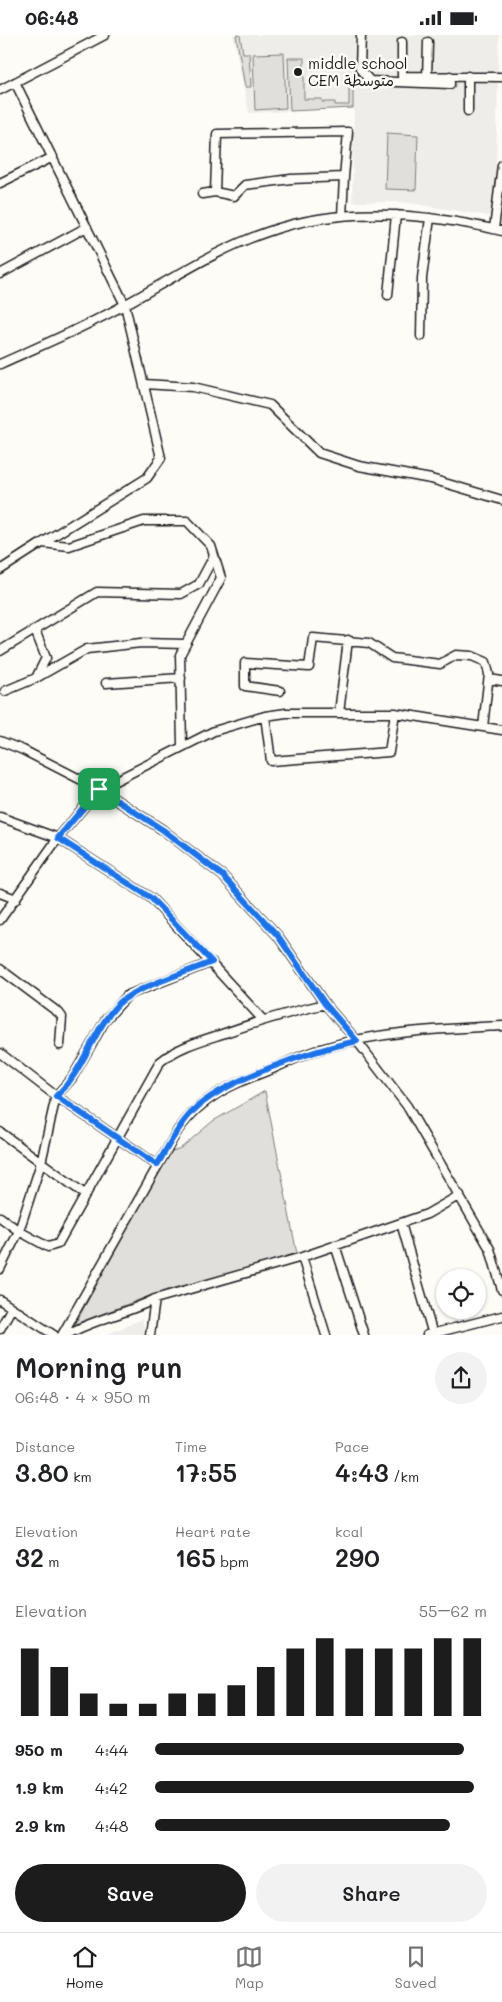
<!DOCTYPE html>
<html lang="en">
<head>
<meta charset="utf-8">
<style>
	body { margin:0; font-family:Mali,"Playpen Sans Arabic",sans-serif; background:#f2f2f2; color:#202124; height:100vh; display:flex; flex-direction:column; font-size:19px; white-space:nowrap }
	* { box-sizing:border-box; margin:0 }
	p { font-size:16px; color:#757577 }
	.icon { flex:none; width:28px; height:28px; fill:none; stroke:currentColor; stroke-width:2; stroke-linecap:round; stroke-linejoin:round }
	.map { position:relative; height:1300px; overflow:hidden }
	.details { display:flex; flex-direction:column; background:#fff; flex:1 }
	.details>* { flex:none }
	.fabs { position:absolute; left:436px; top:1234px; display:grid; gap:10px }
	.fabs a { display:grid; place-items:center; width:50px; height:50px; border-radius:50%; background:#fff; box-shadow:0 1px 4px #0004; font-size:25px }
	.pin { position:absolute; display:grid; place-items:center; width:42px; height:42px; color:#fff; margin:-21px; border-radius:10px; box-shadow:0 2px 8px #0006 }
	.round { display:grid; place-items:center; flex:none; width:52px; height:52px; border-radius:26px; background:#f2f2f2 }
	.head { display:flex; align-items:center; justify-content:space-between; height:85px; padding:0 15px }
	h1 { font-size:28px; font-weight:600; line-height:38px }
	.figures { display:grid; grid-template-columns:repeat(3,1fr); gap:8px; height:85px; padding:5px 15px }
	.figures div { display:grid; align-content:center }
	.figures b { font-size:25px; font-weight:600 }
	.figures small { font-size:14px; font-weight:400 }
	.figures p { font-size:14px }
	.chart { height:140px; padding:10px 15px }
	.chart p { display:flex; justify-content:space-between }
	.chart svg { width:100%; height:90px; margin-top:5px; stroke:#1c1c1c; stroke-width:6 }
	.cta { display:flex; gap:10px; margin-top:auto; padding:10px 15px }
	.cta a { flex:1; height:58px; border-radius:30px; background:#1c1c1c; color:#fff; font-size:20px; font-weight:600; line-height:58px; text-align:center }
	.cta a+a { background:#f2f2f2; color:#202124 }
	ul { padding:0 15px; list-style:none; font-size:16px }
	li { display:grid; grid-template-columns:80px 60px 1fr; align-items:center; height:38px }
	li i { height:12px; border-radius:6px; background:#1c1c1c }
	.status { display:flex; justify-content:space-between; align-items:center; height:35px; padding:0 25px; background:#fff; direction:ltr }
	.status svg { height:14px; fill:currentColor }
	.tabs { display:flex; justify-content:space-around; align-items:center; height:70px; border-top:1px solid #e0e0e0; background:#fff; font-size:14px; color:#757577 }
	.tabs a { display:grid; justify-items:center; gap:2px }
	.tabs .on { color:#1c1c1c }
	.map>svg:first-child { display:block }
	.built { fill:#eeede9 }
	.green { fill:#e0dfdb; stroke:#7e7e7c }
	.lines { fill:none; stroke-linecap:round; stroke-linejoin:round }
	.street-casing { stroke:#1c1c1c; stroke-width:11 }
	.street { stroke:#fdfcf7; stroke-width:8 }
	.route-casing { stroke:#fff; stroke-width:10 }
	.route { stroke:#1a73e8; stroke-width:6 }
	.poi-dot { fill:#1c1c1c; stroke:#fdfcf7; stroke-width:2 }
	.labels { text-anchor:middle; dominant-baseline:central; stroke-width:5; stroke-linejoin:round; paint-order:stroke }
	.poi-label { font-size:15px; fill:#1c1c1c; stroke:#fdfcf7; text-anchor:start }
</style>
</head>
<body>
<div class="status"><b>06:48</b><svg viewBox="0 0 49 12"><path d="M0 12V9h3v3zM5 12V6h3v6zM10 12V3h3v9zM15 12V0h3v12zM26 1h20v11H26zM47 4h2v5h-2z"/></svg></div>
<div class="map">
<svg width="502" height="1300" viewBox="0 0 502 1300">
	<rect width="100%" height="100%" fill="#fdfcf7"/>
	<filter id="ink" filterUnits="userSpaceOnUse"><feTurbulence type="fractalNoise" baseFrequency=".02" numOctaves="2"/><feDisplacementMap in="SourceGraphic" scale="10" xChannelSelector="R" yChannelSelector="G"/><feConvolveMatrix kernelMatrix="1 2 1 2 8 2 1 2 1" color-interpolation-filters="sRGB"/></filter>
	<g filter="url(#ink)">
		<!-- built -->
		<path class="built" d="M233 0H499L495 182 403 167H352L354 73 249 78Z
			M142 1284 146 1299H108Z"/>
		<!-- green -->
		<path class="green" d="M236 0H240L243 18H249L251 52H245Z
			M284 18 286 73 255 75 253 19Z
			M288 23H304V64H322V67H335V70H349V40H353V73L290 76Z
			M387 98 418 100 416 155 385 154Z
			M265 1056 297 1219 152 1260 75 1289 170 1117 181 1113 213 1086Z"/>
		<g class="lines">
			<defs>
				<path id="street" d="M361 0 360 34 370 46 450 49V41
					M402 7V41L502 42
					M427 44 428 7
					M15 47 125 270 161 423 147 443 42 508
					M0 55 105 0
					M468 76V41
					M0 148 53 122
					M215 157 217 99 348 97 344 142
					M202 159 215 157 234 161 245 150 291 144 344 142 342 181
					M494 194 502 130
					M0 239 87 192
					M388 260 396 180
					M421 301 422 243 430 183
					M0 329C42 310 86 292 126 269 172 244 217 214 267 197 343 170 425 178 502 196
					M144 349 193 352 270 370 319 418 359 431 431 444 502 465
					M0 535 42 508 69 511 144 486H187L211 511 221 543 180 620 182 710
					M35 595 46 623 36 643
					M0 616 97 557 181 559 199 549 214 521
					M489 644 502 646
					M106 648 181 643
					M5 656 36 643 87 614 141 608 186 609
					M280 656 245 651V628L309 632 313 603 369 608 392 623 440 629 456 620 472 621 486 627 489 639 483 692
					M339 678 348 605
					M265 681 271 726 389 717 395 678
					M502 695 395 678H286L265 681 214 696 99 754 163 795 223 841 278 901 325 969 357 1006 407 1071 490 1214 502 1255
					M0 706 23 715 99 754 58 803 0 885
					M0 782 58 803 151 863 263 985
					M0 858 16 864
					M0 934 59 978 62 982 60 1010
					M0 1018 56 1061 157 1130
					M0 1097 86 1160
					M0 1182 19 1196 48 1212 58 1209 160 1027C178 1012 200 1006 222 999 256 987 290 977 325 969
					M401 1188 433 1300
					M335 1210 364 1300
					M302 1222 326 1300
					M0 1234 19 1196 41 1128 56 1061 72 1043 106 984 128 960 212 927
					M0 1265 54 1300
					M0 1294 11 1274
					M62 1300 178 1095C204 1060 232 1049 272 1034 288 1027 304 1019 321 1014 379 996 442 994 502 991
					M66 1300C94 1284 126 1279 155 1264L302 1222 427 1179 460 1160
					M150 1300 155 1264
					M427 1300 502 1281"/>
			</defs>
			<!-- street casing -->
			<use href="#street" class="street-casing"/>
			<!-- street -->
			<use href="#street" class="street"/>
		</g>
	</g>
	<g class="lines" filter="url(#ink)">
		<defs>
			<path id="route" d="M99 754 163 795 223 841 278 901 325 969 357 1006C314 1015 223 1045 193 1076 178 1091 168 1112 157 1130L56 1061C84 1036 92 996 118 969 135 952 188 937 212 927L151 863 58 803Z"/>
		</defs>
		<!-- route casing -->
		<use href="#route" class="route-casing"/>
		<!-- route -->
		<use href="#route" class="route"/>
	</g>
	<!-- markers -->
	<circle class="poi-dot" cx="298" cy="37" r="5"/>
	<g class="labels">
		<!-- poi labels -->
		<g class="poi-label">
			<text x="308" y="28">middle school<tspan x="308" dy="17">CEM متوسطة</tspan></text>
		</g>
	</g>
</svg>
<div class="fabs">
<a><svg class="icon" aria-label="locate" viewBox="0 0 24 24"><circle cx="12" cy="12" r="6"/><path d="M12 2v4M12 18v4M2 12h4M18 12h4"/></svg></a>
</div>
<div class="pin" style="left:99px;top:754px;background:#1e9e55"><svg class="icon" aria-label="arrive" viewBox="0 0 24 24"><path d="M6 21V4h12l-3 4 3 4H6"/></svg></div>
</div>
<section class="details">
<div class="head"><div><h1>Morning run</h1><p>06:48 · 4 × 950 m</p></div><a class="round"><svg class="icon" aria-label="share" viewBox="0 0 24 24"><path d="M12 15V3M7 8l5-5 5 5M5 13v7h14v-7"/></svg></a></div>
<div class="figures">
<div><p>Distance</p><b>3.80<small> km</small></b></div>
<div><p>Time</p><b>17:55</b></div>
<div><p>Pace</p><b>4:43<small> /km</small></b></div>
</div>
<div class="figures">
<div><p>Elevation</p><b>32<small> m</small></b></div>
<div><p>Heart rate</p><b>165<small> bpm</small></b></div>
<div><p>kcal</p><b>290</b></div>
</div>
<div class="chart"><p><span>Elevation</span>55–62 m</p>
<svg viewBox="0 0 160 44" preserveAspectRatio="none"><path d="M5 44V11M15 44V20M25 44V33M35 44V38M45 44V38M55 44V33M65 44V33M75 44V29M85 44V20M95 44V11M105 44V6M115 44V11M125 44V11M135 44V11M145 44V6M155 44V6"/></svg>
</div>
<ul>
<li><b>950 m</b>4:44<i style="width:93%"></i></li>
<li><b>1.9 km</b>4:42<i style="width:96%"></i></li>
<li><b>2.9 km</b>4:48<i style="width:89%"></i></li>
</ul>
<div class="cta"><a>Save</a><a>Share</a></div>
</section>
<nav class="tabs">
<a class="on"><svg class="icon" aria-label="home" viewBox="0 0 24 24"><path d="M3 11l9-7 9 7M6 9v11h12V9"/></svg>Home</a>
<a><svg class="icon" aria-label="map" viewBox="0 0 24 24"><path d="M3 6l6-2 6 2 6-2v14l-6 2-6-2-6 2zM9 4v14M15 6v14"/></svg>Map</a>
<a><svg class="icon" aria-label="saved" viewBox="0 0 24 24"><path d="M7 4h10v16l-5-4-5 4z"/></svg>Saved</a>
</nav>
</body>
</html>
